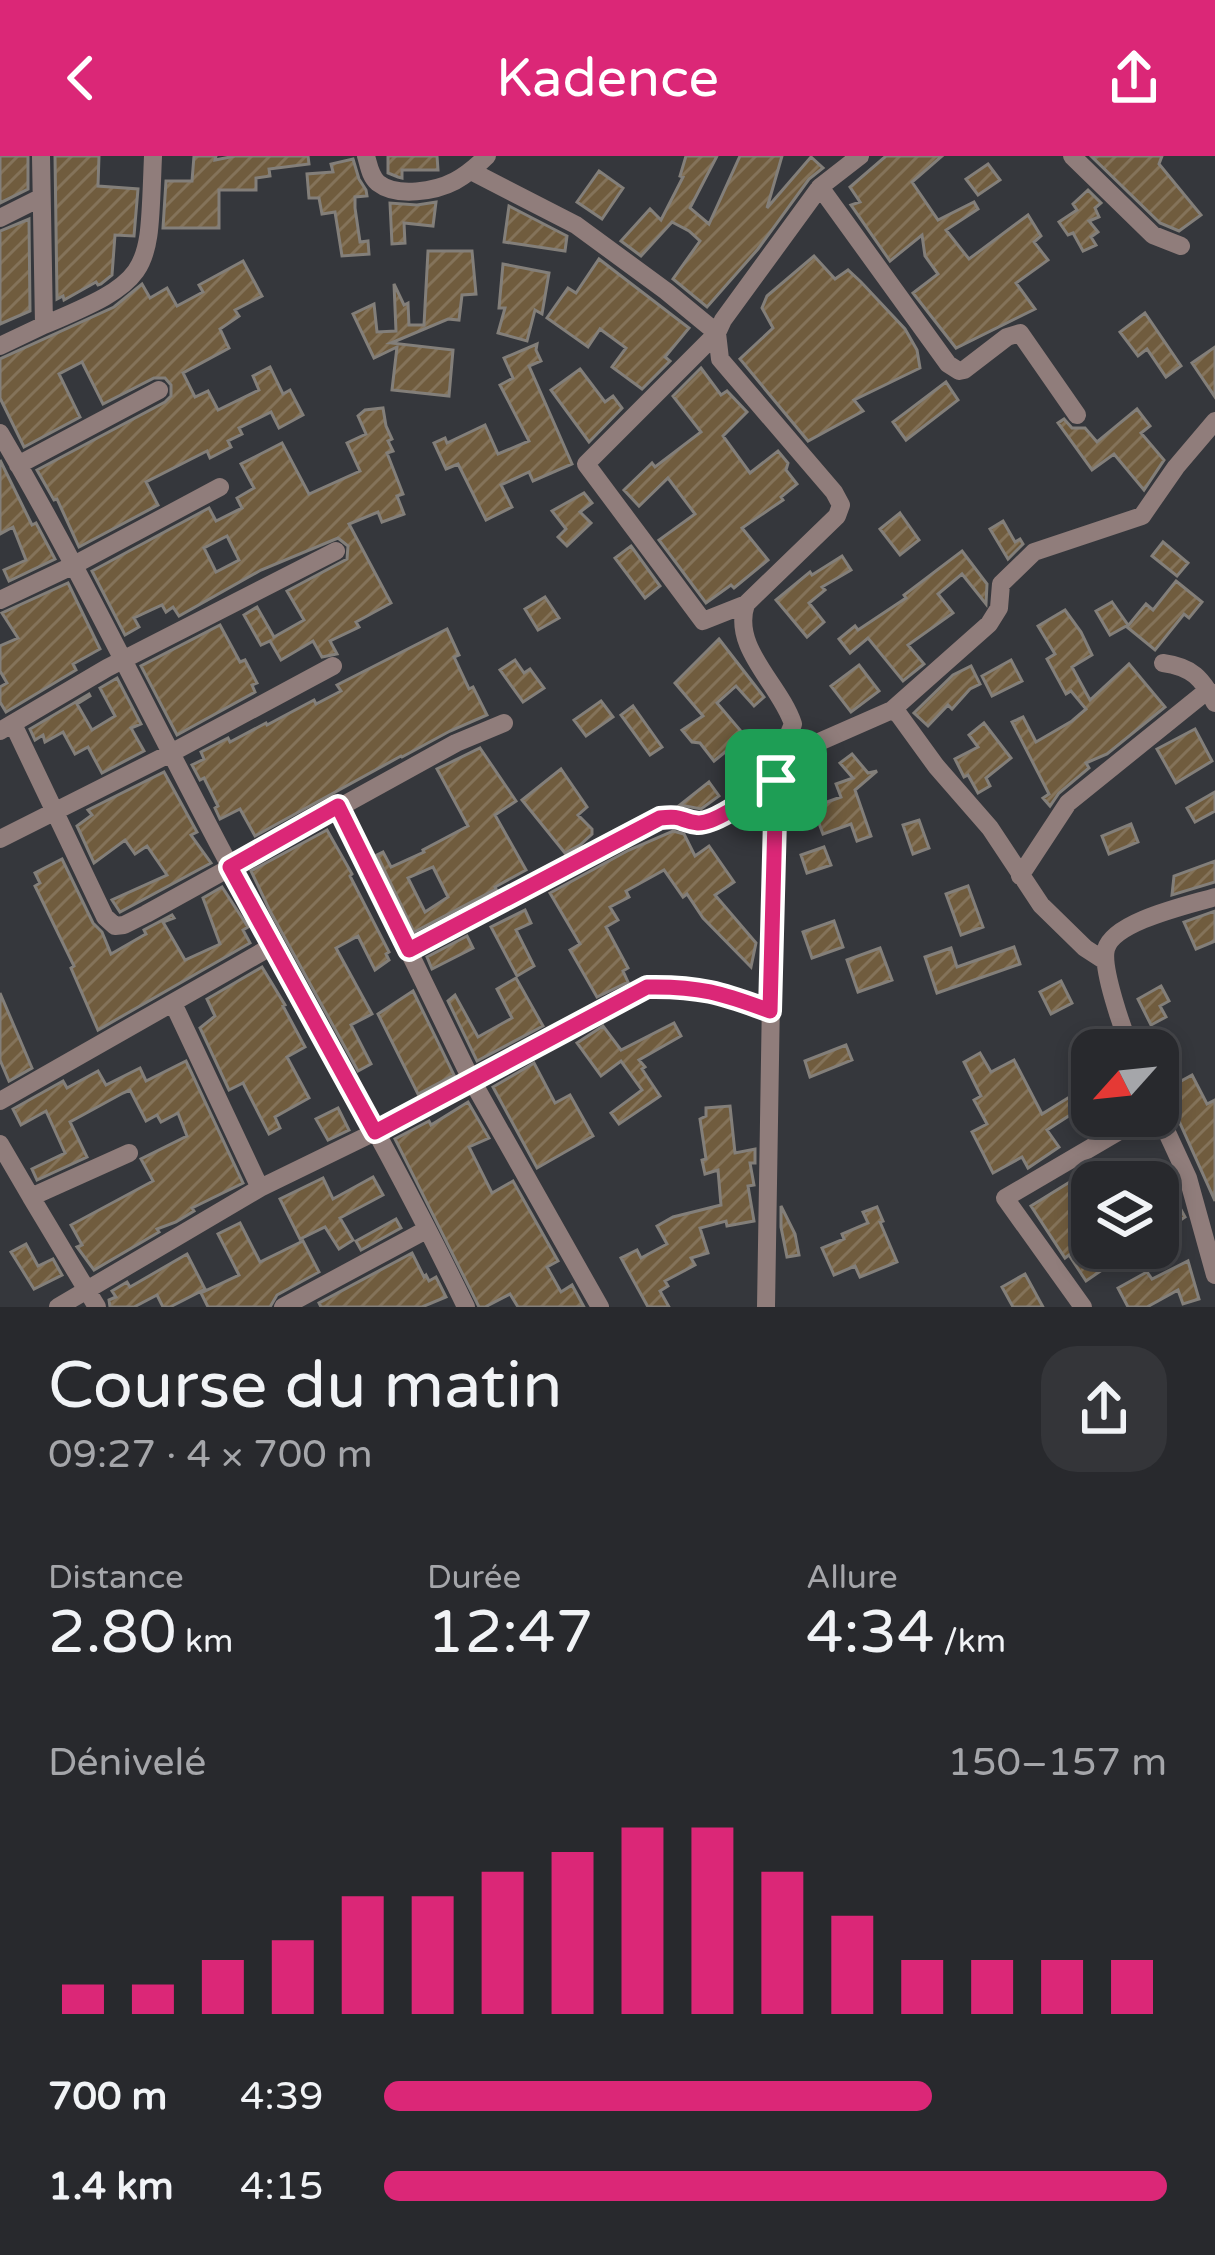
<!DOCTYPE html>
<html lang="fr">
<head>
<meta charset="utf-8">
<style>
	body { margin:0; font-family:"Varela Round",sans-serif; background:#343539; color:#f1f3f6; height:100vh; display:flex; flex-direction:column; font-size:45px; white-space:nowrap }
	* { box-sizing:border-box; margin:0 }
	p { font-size:39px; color:#a5a6aa }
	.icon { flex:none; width:66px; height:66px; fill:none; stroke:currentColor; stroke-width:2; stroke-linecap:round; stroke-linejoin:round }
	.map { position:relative; height:1151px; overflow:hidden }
	.panel { display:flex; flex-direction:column; background:#28292d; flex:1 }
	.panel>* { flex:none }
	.needle { width:78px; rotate:243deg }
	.tools { position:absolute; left:1071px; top:873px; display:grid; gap:24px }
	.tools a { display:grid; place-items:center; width:108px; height:108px; border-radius:24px; background:#28292d; box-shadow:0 6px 18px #0003,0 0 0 3px #444549; font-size:60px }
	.pin { position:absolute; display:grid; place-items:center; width:102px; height:102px; color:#fff; margin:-51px; border-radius:24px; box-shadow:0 6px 18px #0006 }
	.round { display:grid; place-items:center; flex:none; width:126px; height:126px; border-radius:36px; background:#343539 }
	.summary { display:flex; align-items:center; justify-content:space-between; height:204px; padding:0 48px }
	h1 { font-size:66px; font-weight:600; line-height:90px }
	.figures { display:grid; grid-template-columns:repeat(3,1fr); gap:18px; height:204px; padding:12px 48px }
	.figures div { display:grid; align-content:center }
	.figures b { font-size:60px; font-weight:600 }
	.figures small { font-size:33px; font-weight:400 }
	.figures p { font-size:33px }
	.chart { height:336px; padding:24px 48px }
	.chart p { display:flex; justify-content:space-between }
	.chart svg { width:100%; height:216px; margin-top:12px; stroke:#db2777; stroke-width:6 }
	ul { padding:0 48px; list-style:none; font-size:39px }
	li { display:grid; grid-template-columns:192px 144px 1fr; align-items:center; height:90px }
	li i { height:30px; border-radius:15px; background:#db2777 }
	header { display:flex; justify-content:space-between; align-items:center; height:156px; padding:0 48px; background:#db2777; color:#fff; font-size:54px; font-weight:600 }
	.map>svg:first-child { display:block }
	.building { fill:url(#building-hatch); stroke:#837f7a; stroke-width:3; fill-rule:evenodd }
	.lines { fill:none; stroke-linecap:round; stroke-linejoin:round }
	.minor { stroke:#907d7b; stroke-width:18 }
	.route-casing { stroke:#fff; stroke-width:24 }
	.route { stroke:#db2777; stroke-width:15 }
</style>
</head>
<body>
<header><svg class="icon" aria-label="back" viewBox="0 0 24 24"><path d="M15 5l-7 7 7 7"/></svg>Kadence<svg class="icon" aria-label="share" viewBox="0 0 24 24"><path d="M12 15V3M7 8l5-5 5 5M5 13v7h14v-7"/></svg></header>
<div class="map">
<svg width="1215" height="1151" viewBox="0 0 1215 1151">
	<defs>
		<pattern id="building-hatch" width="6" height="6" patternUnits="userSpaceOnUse" patternTransform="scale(3)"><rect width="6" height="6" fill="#705c3e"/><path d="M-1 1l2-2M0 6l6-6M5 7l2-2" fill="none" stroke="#84735a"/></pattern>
	</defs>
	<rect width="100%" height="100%" fill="#35373c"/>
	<!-- building -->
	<path class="building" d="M0 0H28V33L0 47Z
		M55 0H99L98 30 138 33 134 80 115 79 112 119 101 128 98 129 96 126 64 144 63 140 57 143Z
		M194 0H216L215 4 235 0H308L309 8 269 13 270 20 256 22V34H219V72H163L166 25H192Z
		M388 0H437L438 14H402V22L398 21 388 17Z
		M686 0H717L690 52 709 68 740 0H782L767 52 811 1 823 12 809 23 758 93 707 151 673 123 700 85 689 75 672 66 641 100 621 85 650 53 661 64 683 21 680 20Z
		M886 0H942L912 26 938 64 974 46 978 53 946 74 969 103 1028 59 1041 80 1034 86 1048 104 1016 127 1035 153 956 192 913 137 938 118 925 100 922 79 890 105 851 49 860 46 850 31Z
		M1091 0H1162L1159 8 1201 59 1179 75 1160 67Z
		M353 3 359 23 366 34 367 40 355 41V52L360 86 368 85 369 98 342 100 335 56 322 58 319 42H309L307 18 333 16 331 8Z
		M988 8 1000 24 978 39 966 23Z
		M599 15 623 32 602 63 577 46Z
		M1088 34 1101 47 1095 52 1099 61 1089 65 1098 76 1091 81 1096 89 1083 95 1073 77 1068 79 1059 66 1077 54 1073 48Z
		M436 46 433 70 404 67 405 87 392 88 390 47 417 49Z
		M509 50 567 80 565 95 504 86Z
		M29 63 30 155 0 168V75Z
		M428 95H472L476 138 462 139 459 164 448 163 391 187 453 194 449 240 392 234 397 191 374 202 353 158 374 148 377 176 396 175 394 128 404 149 408 147 409 169H424Z
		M814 100 835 123 848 114 861 126 905 173 917 194 920 212 854 244 863 255 808 285 740 203 773 172 762 152 767 140Z
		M599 103 689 172 665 201 670 205 642 233 612 211 626 192 600 173 588 191 547 162 568 132 576 137Z
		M243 105 262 140 235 154 239 160 220 173 229 192 183 217 195 241 208 235 218 254 259 234 253 220 270 211 283 238 290 234 303 259 279 272 271 256 239 272 242 278 228 285 231 291 210 302 207 295 146 326 158 349 79 391 57 343 54 344 37 314 165 246 171 240V229L165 222H154L103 248 82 206 59 218 80 261 24 291 0 242V203L114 151 142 128 150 142 167 132 177 150 203 136 199 129Z
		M503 108 549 117 542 158 535 154 527 185 498 177 505 152H499Z
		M1145 157 1181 210 1166 221 1147 193 1138 200 1120 176Z
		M537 188 536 194 541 205 529 210 572 308 533 325 529 316 501 329 512 351 486 364 458 308 446 313 434 287 445 282 447 287 485 269 498 298 529 285 500 229 513 222 504 202Z
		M1215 191V241L1192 207Z
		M701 212 721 239 727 235 747 256 723 280 750 317 778 295 788 307 786 314 797 328 781 341 783 344 742 372 768 404 734 432 731 429 706 447 659 384 695 358 668 322 639 350 624 334 652 307 655 311 701 276 673 240Z
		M580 213 605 246 613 240 622 252 589 286 551 234Z
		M946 226 958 244 906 284 893 266Z
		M383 252 386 270 392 283 388 285 393 295 387 297 403 338 397 340 404 358 382 366 378 356 349 368 391 447 356 466 359 471 330 485 337 498 322 501 313 485 281 504 270 485 261 489 244 459 257 451 274 481 304 464 287 435 347 403 348 390 338 382 261 414 179 460 173 451 166 456 162 449 134 462 139 471 125 479 92 415 209 352 216 365 242 352 237 342 254 332 241 308 282 287 309 338 360 315 347 287 366 278 358 260 365 254ZM227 380 239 404 216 416 204 392Z
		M1137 253 1150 270 1141 277 1164 304 1144 334 1114 298 1092 314 1058 267 1064 263 1072 272H1085L1097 286Z
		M0 304 32 369 36 367 55 403 9 425 4 414 26 404 13 371 0 378Z
		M584 337 592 347 580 356 591 367 567 390 558 381 566 373 552 355Z
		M900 357 919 384 900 399 880 373Z
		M1003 365 1015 386 1020 383 1023 388 1008 403 990 373Z
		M1163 386 1188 407 1177 420 1152 400Z
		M631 390 660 430 645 442 615 402Z
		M962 395 987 428 986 448 962 418 938 438 953 457 908 489 924 508 903 525 868 482 850 497 839 483 855 470 858 474 906 442 904 439Z
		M842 400 851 414 822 431 825 434 809 447 824 466 807 481 776 444 810 416 812 419Z
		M1176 425 1202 446 1189 462 1184 458 1155 494 1127 471 1146 448 1153 454Z
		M68 427 100 493 73 508 76 514 6 556 0 546V531L7 527 0 515V490L18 482 2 457Z
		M545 441 559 462 538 474 525 453Z
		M1112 446 1128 469 1110 479 1096 455Z
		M1065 454 1081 476 1092 499 1072 511 1090 544 1129 508 1165 551 1107 598 1086 607 1089 612 1059 637 1050 650 1043 642 1049 638 1012 566 1023 561 1036 586 1072 565 1086 553 1071 535 1066 538 1047 503 1055 498 1038 470Z
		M220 469 240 506 245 504 257 527 252 529 255 536 177 579 141 510Z
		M447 473 459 499 454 501 469 533 473 531 487 559 450 575 402 601 401 600 255 680 240 653 220 663 215 652 218 650 204 622 200 624 192 609 204 603 201 596 228 582 230 586 266 567 267 569 314 544 316 548 341 535 337 529Z
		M719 483 764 541 754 550 736 530 717 547 745 580 714 605 700 587 692 586 682 574 703 560 675 527Z
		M515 504 524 517 530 513 544 532 523 546 500 514Z
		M1011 504 1022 525 992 540 982 520Z
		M859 509 879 535 851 556 831 530Z
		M971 510 980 528 970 533 952 553 948 549 928 570 914 557 953 519Z
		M117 522 141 568 131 572 144 595 102 617 88 591 75 598 63 576 45 586 43 579 35 584 30 573 89 538 90 540 77 548 92 574 115 560 100 532Z
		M601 545 613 561 586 580 574 564Z
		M633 550 662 591 650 599 621 559Z
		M984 567 1011 602 986 622 990 630 978 637 968 619 964 621 955 603 978 591 969 579Z
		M1195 573 1212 605 1176 627 1157 593Z
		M480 592 516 645 495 659 526 714 495 731 496 733 414 776 377 699 383 696 391 711 424 696 423 694 468 670 437 613ZM433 711 448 741 425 756 408 722Z
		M852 598 868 617 877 615 855 634 871 680 857 685 851 668 823 678 813 651 841 641 836 628 853 622 840 607Z
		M561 613 587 651 578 659 592 673V678L580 689 565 697 522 644Z
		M164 616 197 676 191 679 211 707 120 756 112 744 167 719 165 716 147 690 135 698 125 684 94 707 77 670 92 659 88 654Z
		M709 626 719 640 701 653 680 649Z
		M1215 636V655L1195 666 1187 652Z
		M919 664 929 692 913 698 903 669Z
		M1131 668 1138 686 1109 698 1102 680Z
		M327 674 352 718 350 720 389 796 386 798 389 804 375 814 358 780 336 792 372 858 351 869 371 908 358 915 270 755 251 715Z
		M673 675 684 678 695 700 709 690 734 726 715 739 756 787 751 811 703 762 687 738 683 741 664 714 626 735 629 741 610 751 618 764 606 771 628 812 623 815 628 826 597 841 570 794 580 788 550 737 629 694Z
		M824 691 831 709 807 717 801 699Z
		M62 703 93 767 102 776 111 798 144 779 146 778 144 774 172 759 174 762 163 766 185 804 220 788 203 742 222 731 248 771 243 774 250 787 98 874 71 812 74 810 35 730 40 727 35 717Z
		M1215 705V726L1172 739 1174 720Z
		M968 730 983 771 961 779 946 738Z
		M525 754 531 767 516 774 534 810 517 820 491 771Z
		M1215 755V785L1196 793 1184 766Z
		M834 765 843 791 812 802 803 776Z
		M467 780 473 792 432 813 427 801Z
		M1014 791 1020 808 937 837 925 801 951 792 957 811Z
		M880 792 892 824 858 836 847 804Z
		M262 811 285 849 283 850 305 891 287 901 309 942 275 961 280 972 269 978 243 927 229 934 200 872 215 860 207 843Z
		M516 822 543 870 477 905 448 845 455 839 478 881 512 862 497 833Z
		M1061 825 1072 847 1051 858 1040 836Z
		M1161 830 1169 845 1160 850 1166 861 1151 869 1138 843Z
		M413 835 454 919 418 938 378 858Z
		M0 837 32 912 9 925 0 904Z
		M674 867 681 880 639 904 645 911 642 913 660 940 619 968 611 957 642 934 621 905 601 920 577 887 603 870 621 894Z
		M846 889 852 904 810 921 805 905Z
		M980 897 991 916 1014 904 1042 958 1076 937 1084 950 1047 974 1059 991 1028 1012 1022 1001 993 1017 972 976 987 968 974 944 981 940 964 906Z
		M186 905 243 1027 192 1052 194 1055 176 1066 157 1073 159 1076 94 1114 77 1091 82 1089 71 1069 153 1025 141 1003 187 980 178 957 161 966 157 959 146 965 130 934 123 937 70 966 87 1001 37 1024 32 1013 65 997 46 955 21 969 13 953 63 925 67 932 98 915 106 929 140 912 146 925Z
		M534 907 555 947 570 939 593 980 537 1012 493 931Z
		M1192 919 1207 948 1215 944V1045L1165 934Z
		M468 946 489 982 469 991 492 1037 513 1025 558 1105 547 1111 561 1136 572 1129 584 1151H518L510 1138 485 1151H479L395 983 429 965 431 969Z
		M730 950 735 997 755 993V1007H750L754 1029 748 1030 754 1065 727 1070 726 1065 700 1072 708 1097 691 1102 695 1109 665 1125 668 1130 660 1135 669 1151H648L621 1102 637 1094 641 1102 667 1088 657 1070 673 1061 721 1049 718 1014 705 1018 702 1004 706 1003 700 963 706 960V952Z
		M338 952 349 974 328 984 316 963Z
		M1154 1004 1175 1038 1173 1039 1185 1061 1158 1079V1026H1118Z
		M1081 1019 1092 1038V1092H1134L1086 1125 1069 1099 1065 1102 1031 1050Z
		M373 1021 383 1039 340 1062 353 1084 339 1093 325 1071 300 1083 280 1043 323 1022 333 1043Z
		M781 1050 795 1078 799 1099 787 1101 781 1071Z
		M877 1051 883 1065 880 1066 897 1106 860 1121 855 1110 834 1119 822 1092 844 1083 842 1078 868 1067 863 1056Z
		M396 1063 401 1072 361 1094 356 1085Z
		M240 1067 260 1106 303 1085 319 1116 277 1139 270 1151H208L201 1137 239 1119 218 1078Z
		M26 1088 38 1110 53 1103 62 1119 34 1133 11 1096Z
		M412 1097 424 1121 426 1119 429 1125 436 1121 446 1141 422 1151H321L319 1147Z
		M187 1098 205 1133 170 1151H163L157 1139 134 1151H110L109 1144 116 1141 112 1135 127 1126 130 1131Z
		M1188 1105 1199 1143 1183 1148 1178 1134 1147 1151H1128L1118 1132 1147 1116 1152 1123Z
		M1025 1118 1043 1151H1013L1002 1131Z"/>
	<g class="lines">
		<!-- minor -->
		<path class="minor" d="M366 0C369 10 370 20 378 27 397 42 436 35 455 25 468 18 477 10 487 0
			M860 0 820 31 948 208 959 215 964 214 1007 181 1020 177 1077 259
			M1072 0 1153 79 1181 90
			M471 15 576 69 666 135 717 177 586 308 703 465 746 448
			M0 62 40 42
			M44 169C156 122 148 117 153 0
			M0 190 44 169 41 0
			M0 277C83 418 153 566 230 710 309 857 394 1001 466 1151
			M18 309 159 234
			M0 444 74 409 220 331
			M1163 507C1192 511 1202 522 1215 547
			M892 554 989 468 999 452 1001 428 1034 396 1142 360 1176 311 1215 265
			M13 568 105 761 115 770 124 769 146 758 456 587 504 567
			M0 575 107 512 336 395
			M778 604 892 554 899 559 936 610 990 672 1041 749 1085 792 1105 805
			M338 650 471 923 600 1151
			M0 683 171 597 333 510
			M1020 720 1068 647 1208 534
			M408 794 660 663C683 659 681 666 698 667 717 668 759 635 776 624
			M173 847 260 1032
			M1131 894C1123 874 1101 812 1106 793 1114 765 1189 749 1215 741
			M0 945 274 789
			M1158 957 1188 1022 1215 1119
			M0 988 31 1041
			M58 1151 260 1032 375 976 647 831C699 830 722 837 770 855
			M97 1151 31 1041 129 997
			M283 1151 426 1074
			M766 1151 774 656 778 604 793 568C780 528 731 492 746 448L837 360 841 349 834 336 720 203 717 177 723 164 820 31
			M1083 1151 1005 1042 1145 960"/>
	</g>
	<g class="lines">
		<defs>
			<path id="route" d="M776 624 770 855C722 837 699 830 647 831L375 976 230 711 338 650 409 794 660 662C683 659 680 665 698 667 717 668 759 635 776 624Z"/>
		</defs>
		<!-- route casing -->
		<use href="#route" class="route-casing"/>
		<!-- route -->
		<use href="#route" class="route"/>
	</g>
</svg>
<div class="tools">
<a><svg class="needle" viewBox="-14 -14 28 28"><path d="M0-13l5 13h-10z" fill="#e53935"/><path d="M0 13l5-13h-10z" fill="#a5a6aa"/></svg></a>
<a><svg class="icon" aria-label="layers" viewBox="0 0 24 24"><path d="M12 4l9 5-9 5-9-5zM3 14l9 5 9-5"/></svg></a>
</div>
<div class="pin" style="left:776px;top:624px;background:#1e9e55"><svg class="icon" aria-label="arrive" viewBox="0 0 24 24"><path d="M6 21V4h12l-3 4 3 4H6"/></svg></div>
</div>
<section class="panel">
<div class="summary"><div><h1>Course du matin</h1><p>09:27 · 4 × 700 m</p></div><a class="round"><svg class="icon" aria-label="share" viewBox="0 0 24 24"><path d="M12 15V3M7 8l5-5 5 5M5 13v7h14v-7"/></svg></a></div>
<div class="figures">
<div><p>Distance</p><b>2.80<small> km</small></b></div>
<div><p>Durée</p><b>12:47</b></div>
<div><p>Allure</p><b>4:34<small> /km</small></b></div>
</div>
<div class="chart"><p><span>Dénivelé</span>150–157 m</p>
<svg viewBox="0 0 160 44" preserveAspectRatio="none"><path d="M5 44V38M15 44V38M25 44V33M35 44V29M45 44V20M55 44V20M65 44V15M75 44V11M85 44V6M95 44V6M105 44V15M115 44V24M125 44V33M135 44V33M145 44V33M155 44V33"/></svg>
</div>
<ul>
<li><b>700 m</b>4:39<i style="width:70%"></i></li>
<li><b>1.4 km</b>4:15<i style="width:100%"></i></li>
</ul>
</section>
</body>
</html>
